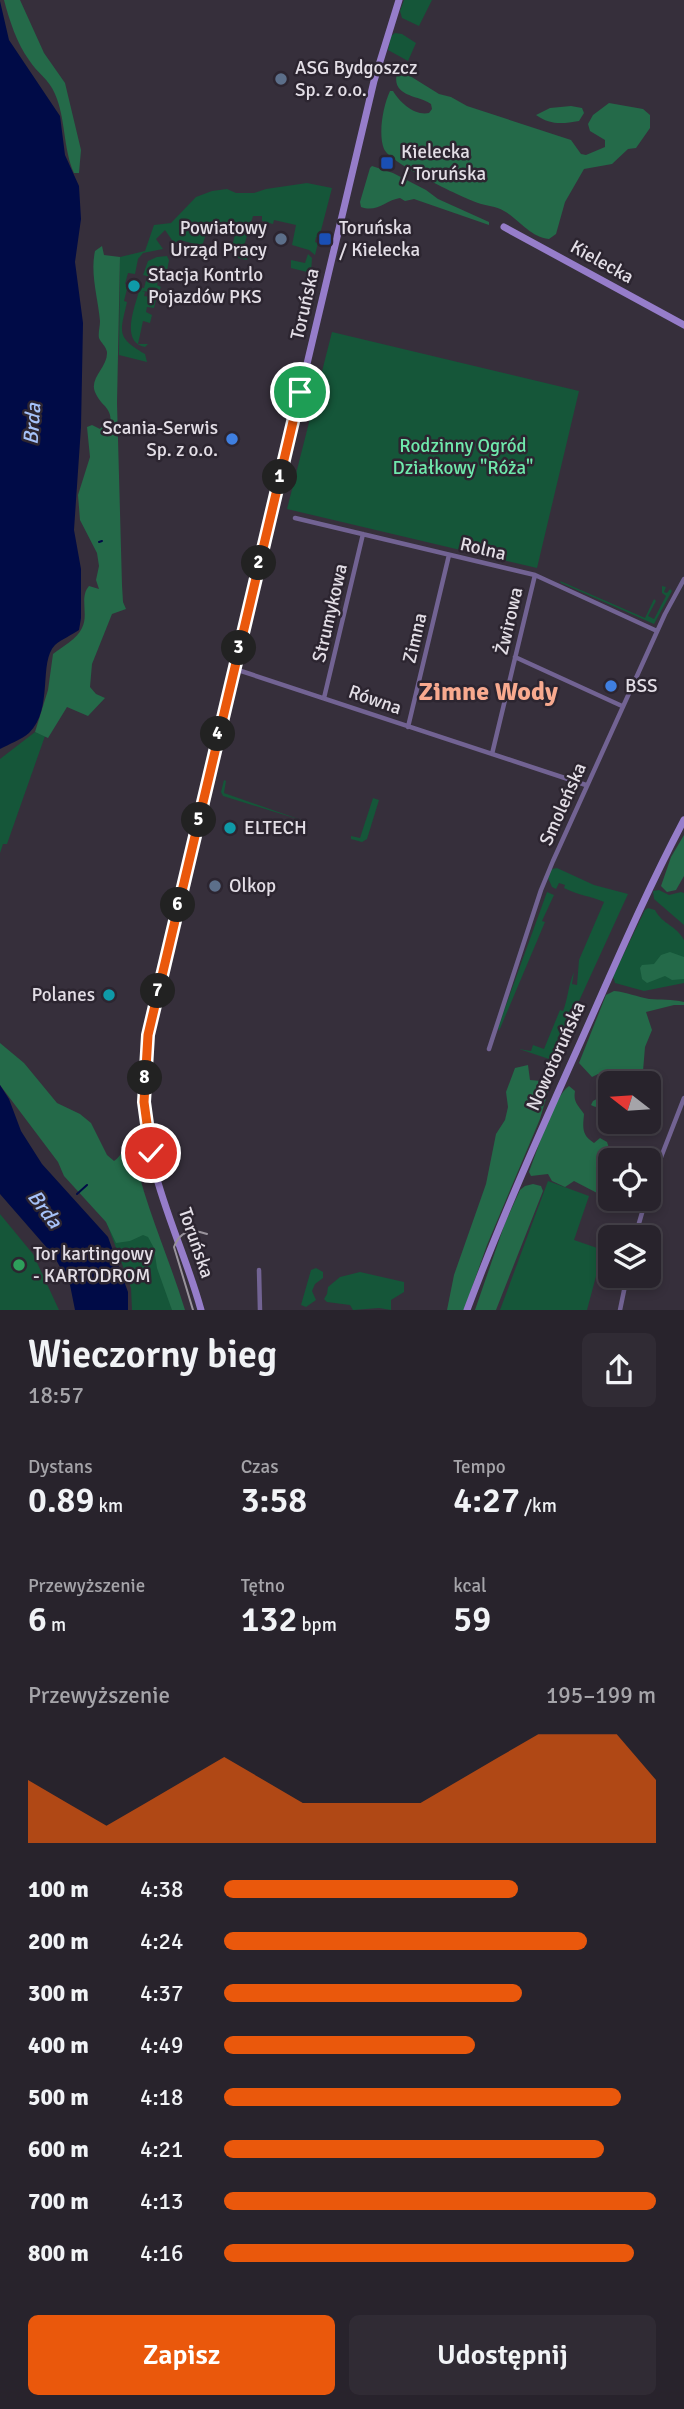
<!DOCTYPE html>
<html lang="pl">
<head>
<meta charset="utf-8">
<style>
	body { margin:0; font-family:Signika,sans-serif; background:#302b34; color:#f1f3f6; height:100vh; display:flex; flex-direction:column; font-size:26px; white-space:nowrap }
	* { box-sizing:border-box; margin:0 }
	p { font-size:23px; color:#a5a4a9 }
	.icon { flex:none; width:38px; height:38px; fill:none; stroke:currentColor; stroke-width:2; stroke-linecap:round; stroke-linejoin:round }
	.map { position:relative; height:1310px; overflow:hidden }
	.panel { display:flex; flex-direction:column; background:#28232c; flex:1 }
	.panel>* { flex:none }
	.needle { width:46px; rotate:287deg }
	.tools { position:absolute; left:598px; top:1071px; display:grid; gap:14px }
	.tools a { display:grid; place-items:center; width:63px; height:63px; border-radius:10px; background:#28232c; box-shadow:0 4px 10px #0003,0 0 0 2px #444048; font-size:35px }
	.pin { position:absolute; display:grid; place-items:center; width:60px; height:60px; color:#fff; margin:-30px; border:4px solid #fff; border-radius:50%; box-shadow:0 2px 7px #0007 }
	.km { position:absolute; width:35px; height:35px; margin:-18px; border-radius:50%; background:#222; color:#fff; font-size:19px; line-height:35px; text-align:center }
	.round { display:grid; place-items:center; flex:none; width:74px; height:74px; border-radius:10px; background:#302b34 }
	.summary { display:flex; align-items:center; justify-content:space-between; height:119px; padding:0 28px }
	h1 { font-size:38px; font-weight:600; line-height:52px }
	.stats { display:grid; grid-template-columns:repeat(3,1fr); gap:10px; height:119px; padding:7px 28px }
	.stats div { display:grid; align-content:center }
	.stats b { font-size:35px; font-weight:600 }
	.stats small { font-size:19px; font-weight:400 }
	.stats p { font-size:19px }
	.chart { height:196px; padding:14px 28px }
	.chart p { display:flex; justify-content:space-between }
	.chart svg { width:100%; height:126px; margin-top:7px; fill:#ea580c; opacity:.7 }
	.action { display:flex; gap:14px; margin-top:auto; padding:14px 28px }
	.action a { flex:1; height:80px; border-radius:10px; background:#ea580c; color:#fff; font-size:28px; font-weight:600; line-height:80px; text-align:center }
	.action a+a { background:#302b34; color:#f1f3f6 }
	ul { padding:0 28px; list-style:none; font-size:23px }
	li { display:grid; grid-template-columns:112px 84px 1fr; align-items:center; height:52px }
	li i { height:18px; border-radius:9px; background:#ea580c }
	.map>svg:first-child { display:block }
	.green { fill:#155639 }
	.forest { fill:#246a49 }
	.water { fill:#000b47 }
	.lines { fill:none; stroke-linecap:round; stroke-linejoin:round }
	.stream { stroke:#000b47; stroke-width:2 }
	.street { stroke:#726393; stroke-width:4.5 }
	.secondary { stroke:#967dca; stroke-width:7 }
	.tram { stroke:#99939c; stroke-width:2 }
	.route-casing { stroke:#fff; stroke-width:14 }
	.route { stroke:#ea580c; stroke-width:9 }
	.service-dot { fill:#5c6f8a; stroke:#2c2530; stroke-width:2.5 }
	.transit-dot { fill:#1a4fb4; stroke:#2c2530; stroke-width:2.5 }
	.culture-dot { fill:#0f9aa8; stroke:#2c2530; stroke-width:2.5 }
	.shop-dot { fill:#3f7fe0; stroke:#2c2530; stroke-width:2.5 }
	.leisure-dot { fill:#2e9e5b; stroke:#2c2530; stroke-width:2.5 }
	.labels { text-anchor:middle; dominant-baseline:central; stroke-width:5; stroke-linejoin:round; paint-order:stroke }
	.poi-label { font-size:19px; fill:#e3dee6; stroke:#2c2530; text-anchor:start }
	.street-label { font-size:19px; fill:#e3dee6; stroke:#2c2530 }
	.park-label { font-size:19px; fill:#6fe9ac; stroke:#2c2530 }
	.water-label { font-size:21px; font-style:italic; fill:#a6c2f9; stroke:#2c2530 }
	.district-label { font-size:26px; font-weight:bold; fill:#f8aa8f; stroke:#2c2530 }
</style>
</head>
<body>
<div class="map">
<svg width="684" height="1310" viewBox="0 0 684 1310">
	<rect width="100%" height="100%" fill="#362f3b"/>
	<!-- green -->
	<path class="green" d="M404 0H432L419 26 402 18 400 11Z
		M395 33 402 34 416 43 408 61 388 50 391 36Z
		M307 183 332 188 319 238 316 237 315 242 318 243 315 255 309 250 292 245 296 225 274 220 273 224 262 221V216H253L241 256 246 257 247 252 249 253 247 260 238 258 231 251 236 230 210 222 202 246 180 240 174 243 165 230 156 239 163 249 143 253 138 259 135 274 128 273 125 284 128 285 124 301 127 302C120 333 116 337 145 354L147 362 119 355 120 257 145 251 154 225 171 223 196 197 212 191 227 189 236 193H254L266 189Z
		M308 254 312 258 311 273 291 268V260L305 263Z
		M167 256 169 260 166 276 160 275 158 279 143 275 148 261 157 257Z
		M147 277 158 281 157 285 161 287 158 293 142 291 145 292 144 296 151 297 152 294 157 295 154 308 147 307 146 312 152 315 150 323 143 321 138 344H148L145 347C119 342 136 304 140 288H144Z
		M332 332 579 391 537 568 287 509Z
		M560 581 645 618 654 599 656 601 648 616 654 619 666 596 662 593V586L666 587 664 592 667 593 670 589 672 591 654 624 561 583Z
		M35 732 45 736 7 844H3L0 853V759Z
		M224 780 226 781 224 793 304 821 223 796 221 792Z
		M373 798 379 800 367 839 362 842 351 839V836L360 838Z
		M557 868 594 885 628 894 552 1060 519 1049 531 1051 533 1045 544 1049 560 1010 563 1011C568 999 568 986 574 972L572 984 577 985 579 960 604 902C591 896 577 895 564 888L565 885 559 883 556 889 552 887 548 878 552 869Z
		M659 890 669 895 681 892 684 893V925L654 899 653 891Z
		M547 892 554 895 542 921 545 922 499 1031 498 1027Z
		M648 908 655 910C663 925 676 925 684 940V983L644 991 615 983 613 976 645 910Z
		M548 1181 589 1196 574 1240 603 1250 587 1310H500Z
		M137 1183 183 1310H132L131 1288 103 1213Z
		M0 1214 33 1254 59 1310H0Z
		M316 1268 323 1272V1278L315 1284 312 1291 316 1300 306 1307 301 1305 311 1270Z
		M360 1272 404 1282V1292L391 1300V1310L379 1308 353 1310 350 1305 327 1302 324 1299 327 1294 328 1287 340 1277Z"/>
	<!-- forest -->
	<path class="forest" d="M4 0H20L44 53 65 83 81 150 79 173H74C63 149 66 119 55 94 49 79 37 73 29 60 17 44 9 19 4 0Z
		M402 71 439 94 451 97 467 106 571 140 581 154 586 155 605 147V140L590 131 588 124 593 115 609 103 643 109 650 115V128L636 148 628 149 612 164 584 169 565 202 556 234 549 239C530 237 520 220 504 211 496 206 486 206 478 203 461 197 390 163 384 149 378 134 383 106 390 91H393C400 103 415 116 429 113L432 109 431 104C418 95 391 97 397 73Z
		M571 106 582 108 584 113 579 121C562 124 550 125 536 115L550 108Z
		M372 166 393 173 426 190 438 199 489 222V225L414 199 405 201 400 198C386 200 377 213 361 207L360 202 370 168Z
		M102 246 104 255 120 257 117 403 122 585 123 602 126 609 112 614 92 664 90 687 96 694 105 698 88 716 67 707 48 738 35 732 48 690 53 654C62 647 77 639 82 628 89 615 79 597 89 586L99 589 96 580 99 566 97 553 80 520 78 495 90 457 87 427 92 425 100 429 105 423 110 431C114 405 102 409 95 392 89 378 108 367 107 352 106 346 101 343 99 338 98 333 100 327 100 321 98 298 90 274 95 251Z
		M684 835V876L676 890 667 892 661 886 671 857Z
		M670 952 684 957V979L672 980 665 976 647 983 642 979 640 968 642 965 654 964 661 955Z
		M614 991C627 992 637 997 649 999 660 1000 672 999 684 1002V1005H674L646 1012 652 1030 645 1047 642 1083 611 1084 609 1077 598 1074 592 1077 579 1063 606 995Z
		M0 1043 24 1063 57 1103 80 1114 91 1123 107 1155 114 1161C122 1156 123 1146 132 1143 142 1200 168 1254 185 1310H172L157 1268 154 1248 148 1237 143 1235 130 1241 116 1243 106 1222 64 1176 58 1162 0 1085Z
		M528 1065 530 1080 542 1081 548 1076 552 1078 540 1119 487 1245 464 1310H447L454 1275 486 1184 496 1134 505 1120 508 1107 506 1092 515 1068Z
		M569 1086 575 1091C573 1102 578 1105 584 1114 583 1127 581 1135 594 1143L600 1138 607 1142 612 1157 610 1192 599 1194 574 1181 565 1187 552 1181 548 1174 531 1176 529 1172C537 1152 553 1097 569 1086Z
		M611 1086V1113C604 1106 598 1109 591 1105L593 1101 608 1093Z
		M649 1095C660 1106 658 1123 647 1134L619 1135 609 1131V1127L619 1122H649Z
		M533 1184 541 1186 543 1191 496 1310H475L505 1223 520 1190 525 1186Z"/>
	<!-- water -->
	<path class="water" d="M0 1 9 40 60 116 65 155 79 186 81 219 75 262 83 323 81 427 74 530 81 569V618L79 630C72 635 62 639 55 645 38 662 54 709 29 733 21 740 9 744 0 749Z
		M0 1085 9 1099 21 1131 42 1164 108 1237 128 1292V1310H75L70 1285 54 1256 0 1194Z"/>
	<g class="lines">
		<!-- stream -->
		<path class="stream" d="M99 542 102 541
			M77 1194 87 1185"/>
		<!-- street -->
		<path class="street" d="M295 518 535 575 657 631
			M515 657 622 706
			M235 669 586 785
			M324 698 363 534
			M408 727 449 555
			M492 754 535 575
			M489 1049 541 890 553 861 665 614 684 579
			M649 1188 684 1098
			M635 1237 646 1199
			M259 1270 260 1310
			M620 1310 627 1276"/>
		<!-- secondary -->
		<path class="secondary" d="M504 227 684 325
			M201 1310C188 1262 166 1216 154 1168 143 1124 142 1080 148 1035L374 81 399 0
			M467 1310C501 1219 541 1130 581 1041 614 967 646 892 684 820"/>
		<!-- tram -->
		<path class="tram" d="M193 1310 174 1247C180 1231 191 1228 207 1234"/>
	</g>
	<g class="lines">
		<defs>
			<path id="route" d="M151 1153 144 1102 148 1035 300 392"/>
		</defs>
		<!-- route casing -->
		<use href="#route" class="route-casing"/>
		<!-- route -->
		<use href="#route" class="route"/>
	</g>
	<!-- markers -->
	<g class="service-dot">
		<circle cx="281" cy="79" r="7"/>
		<circle cx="281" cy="239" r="7"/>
		<circle cx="215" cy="886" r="7"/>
	</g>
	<g class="transit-dot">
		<rect x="380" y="156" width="14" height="14" rx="3.5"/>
		<rect x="318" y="232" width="14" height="14" rx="3.5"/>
	</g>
	<g class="culture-dot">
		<circle cx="134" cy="286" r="7"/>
		<circle cx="230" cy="828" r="7"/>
		<circle cx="109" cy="995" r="7"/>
	</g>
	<g class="shop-dot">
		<circle cx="232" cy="439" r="7"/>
		<circle cx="611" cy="686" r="7"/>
	</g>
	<circle class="leisure-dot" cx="19" cy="1265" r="7"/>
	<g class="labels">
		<!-- poi labels -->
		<g class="poi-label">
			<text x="295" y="68">ASG Bydgoszcz<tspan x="295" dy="22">Sp. z o.o.</tspan></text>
			<text x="401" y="152">Kielecka<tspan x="401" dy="22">/ Toruńska</tspan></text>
			<text x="267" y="228" text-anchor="end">Powiatowy<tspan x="267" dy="22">Urząd Pracy</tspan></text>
			<text x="339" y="228">Toruńska<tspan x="339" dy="22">/ Kielecka</tspan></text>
			<text x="148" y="275">Stacja Kontrlo<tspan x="148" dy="22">Pojazdów PKS</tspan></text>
			<text x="218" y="428" text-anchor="end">Scania-Serwis<tspan x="218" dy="22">Sp. z o.o.</tspan></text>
			<text x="625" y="686">BSS</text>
			<text x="244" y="828">ELTECH</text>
			<text x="229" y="886">Olkop</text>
			<text x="95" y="995" text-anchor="end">Polanes</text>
			<text x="33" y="1254">Tor kartingowy<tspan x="33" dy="22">- KARTODROM</tspan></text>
		</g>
		<!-- street labels -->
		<g class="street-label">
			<text transform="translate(602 262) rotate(29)">Kielecka</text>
			<text transform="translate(305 304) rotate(-77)">Toruńska</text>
			<text transform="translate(483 549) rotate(13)">Rolna</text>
			<text transform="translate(330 613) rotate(-77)">Strumykowa</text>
			<text transform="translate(509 621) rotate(-77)">Żwirowa</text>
			<text transform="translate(415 638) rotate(-77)">Zimna</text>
			<text transform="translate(375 700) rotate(19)">Równa</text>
			<text transform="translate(563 804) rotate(-66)">Smoleńska</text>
			<text transform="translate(556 1056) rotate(-66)">Nowotoruńska</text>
			<text transform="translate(196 1243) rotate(71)">Toruńska</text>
		</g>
		<!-- park labels -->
		<g class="park-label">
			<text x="463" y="446">Rodzinny Ogród<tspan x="463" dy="22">Działkowy "Róża"</tspan></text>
		</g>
		<!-- water labels -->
		<g class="water-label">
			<text transform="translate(32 424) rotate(-86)">Brda</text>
			<text transform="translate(45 1209) rotate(53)">Brda</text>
		</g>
		<!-- district labels -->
		<g class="district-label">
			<text x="488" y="692">Zimne Wody</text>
		</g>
	</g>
</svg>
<div class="tools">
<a><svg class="needle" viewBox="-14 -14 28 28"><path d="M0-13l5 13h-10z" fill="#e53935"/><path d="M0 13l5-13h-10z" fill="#a5a4a9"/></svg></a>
<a><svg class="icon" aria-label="locate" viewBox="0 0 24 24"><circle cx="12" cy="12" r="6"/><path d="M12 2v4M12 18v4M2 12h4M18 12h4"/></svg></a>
<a><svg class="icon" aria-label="layers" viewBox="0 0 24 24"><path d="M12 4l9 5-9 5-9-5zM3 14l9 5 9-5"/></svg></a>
</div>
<div class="pin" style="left:300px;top:392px;background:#1e9e55"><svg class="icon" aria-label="arrive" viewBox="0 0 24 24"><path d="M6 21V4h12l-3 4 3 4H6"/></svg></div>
<div class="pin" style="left:151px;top:1153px;background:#d93025"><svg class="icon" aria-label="check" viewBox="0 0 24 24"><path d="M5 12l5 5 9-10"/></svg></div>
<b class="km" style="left:280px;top:477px">1</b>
<b class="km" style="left:259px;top:563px">2</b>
<b class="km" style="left:239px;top:648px">3</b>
<b class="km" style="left:218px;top:734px">4</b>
<b class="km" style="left:199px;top:820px">5</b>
<b class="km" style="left:178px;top:905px">6</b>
<b class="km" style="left:158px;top:991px">7</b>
<b class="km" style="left:145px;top:1078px">8</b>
</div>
<section class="panel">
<div class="summary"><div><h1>Wieczorny bieg</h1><p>18:57</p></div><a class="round"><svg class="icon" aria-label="share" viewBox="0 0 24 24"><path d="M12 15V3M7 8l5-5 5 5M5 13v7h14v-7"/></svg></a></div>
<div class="stats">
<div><p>Dystans</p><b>0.89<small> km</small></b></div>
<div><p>Czas</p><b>3:58</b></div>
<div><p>Tempo</p><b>4:27<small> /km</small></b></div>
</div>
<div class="stats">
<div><p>Przewyższenie</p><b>6<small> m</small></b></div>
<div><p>Tętno</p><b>132<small> bpm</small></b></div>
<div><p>kcal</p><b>59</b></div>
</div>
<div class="chart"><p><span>Przewyższenie</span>195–199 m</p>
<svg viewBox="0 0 160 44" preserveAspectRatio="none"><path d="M0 44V22L10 30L20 38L30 30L40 22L50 14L60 22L70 30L80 30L90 30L100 30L110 22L120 14L130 6L140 6L150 6L160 22V44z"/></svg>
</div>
<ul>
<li><b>100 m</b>4:38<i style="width:68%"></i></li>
<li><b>200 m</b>4:24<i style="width:84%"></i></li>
<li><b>300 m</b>4:37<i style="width:69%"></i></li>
<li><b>400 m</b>4:49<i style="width:58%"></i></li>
<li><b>500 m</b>4:18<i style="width:92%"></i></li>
<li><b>600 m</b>4:21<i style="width:88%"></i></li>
<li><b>700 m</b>4:13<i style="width:100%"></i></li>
<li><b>800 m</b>4:16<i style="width:95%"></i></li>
</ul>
<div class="action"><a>Zapisz</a><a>Udostępnij</a></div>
</section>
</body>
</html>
